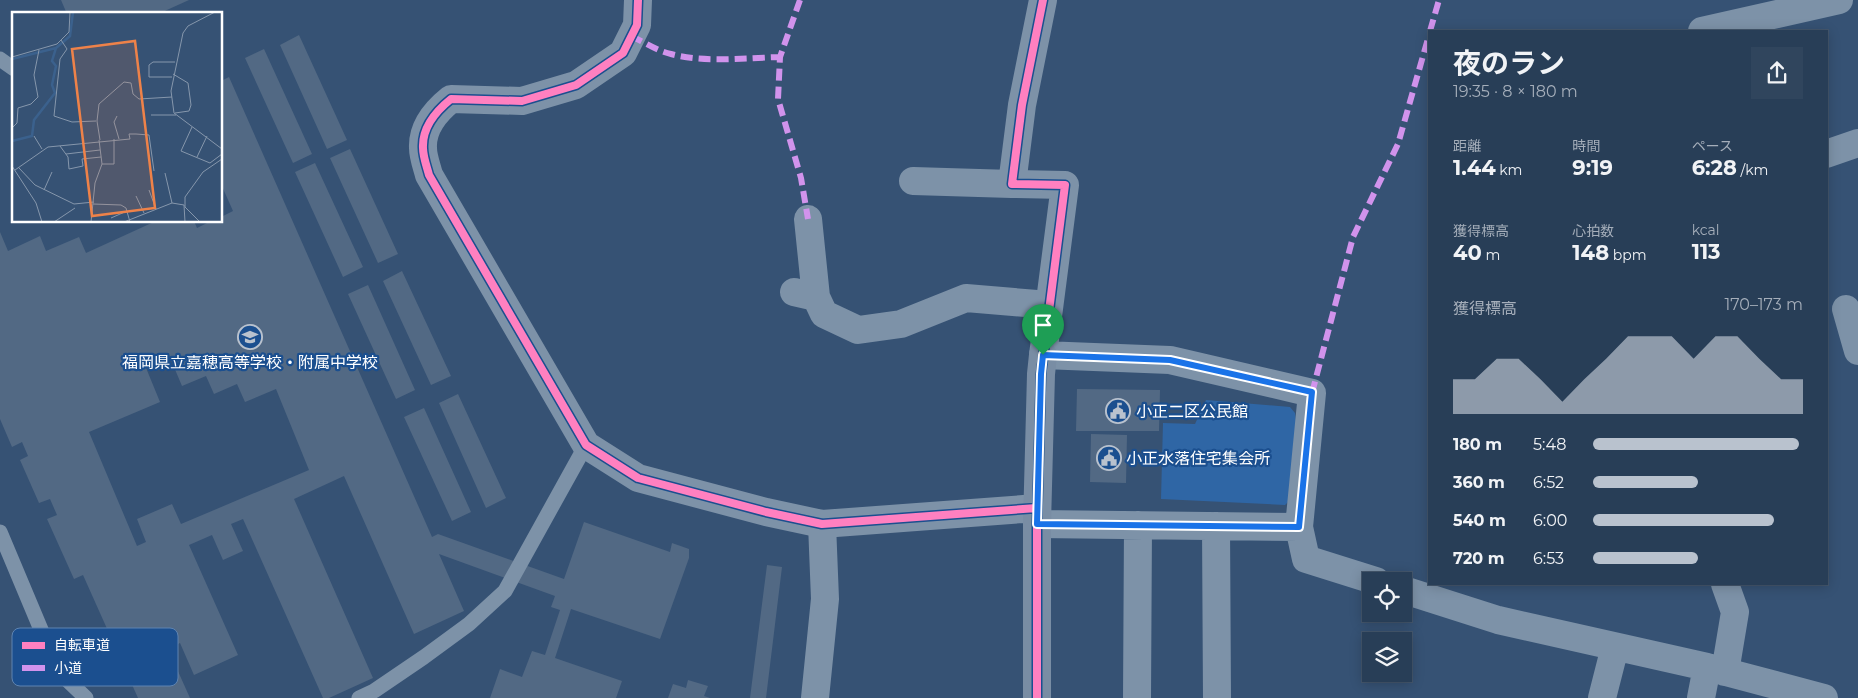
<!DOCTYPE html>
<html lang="ja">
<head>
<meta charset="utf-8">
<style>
	body { margin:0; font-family:Montserrat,"Noto Sans JP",sans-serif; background:#30455d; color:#f1f3f6; height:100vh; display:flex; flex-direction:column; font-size:19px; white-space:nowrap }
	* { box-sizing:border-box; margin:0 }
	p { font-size:16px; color:#a5aeba }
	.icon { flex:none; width:28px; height:28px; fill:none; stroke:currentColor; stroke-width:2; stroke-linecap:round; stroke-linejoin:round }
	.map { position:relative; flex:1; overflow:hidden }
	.sheet { position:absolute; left:1428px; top:30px; width:400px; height:555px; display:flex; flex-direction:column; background:#283e57; border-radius:0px; box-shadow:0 2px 12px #0003,0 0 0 1px #44576d }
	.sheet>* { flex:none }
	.tools { position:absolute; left:1362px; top:572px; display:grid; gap:10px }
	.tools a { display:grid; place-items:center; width:50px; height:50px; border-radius:0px; background:#283e57; box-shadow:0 2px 12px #0003,0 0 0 1px #44576d; font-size:25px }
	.pin { position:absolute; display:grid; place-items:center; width:42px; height:42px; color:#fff; margin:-51px -21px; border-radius:50% 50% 50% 0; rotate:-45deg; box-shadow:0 0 5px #0007 }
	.pin .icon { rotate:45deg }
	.round { display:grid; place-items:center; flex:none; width:52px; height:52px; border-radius:0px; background:#30455d }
	.headline { display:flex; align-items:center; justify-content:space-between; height:85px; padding:0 25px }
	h1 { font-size:28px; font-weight:700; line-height:38px }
	.stats { display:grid; grid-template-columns:repeat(3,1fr); gap:8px; height:85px; padding:5px 25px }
	.stats div { display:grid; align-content:center }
	.stats b { font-size:21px; font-weight:700 }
	.stats small { font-size:14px; font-weight:400 }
	.stats p { font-size:14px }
	.chart { height:140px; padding:10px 25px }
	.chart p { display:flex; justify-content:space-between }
	.chart svg { width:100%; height:90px; margin-top:5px; fill:#b9c2ce; opacity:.7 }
	ul { padding:0 25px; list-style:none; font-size:16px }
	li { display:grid; grid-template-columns:80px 60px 1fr; align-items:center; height:38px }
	li i { height:12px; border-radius:6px; background:#b9c2ce }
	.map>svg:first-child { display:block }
	.green { fill:#2f66a5 }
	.building { fill:#526984; fill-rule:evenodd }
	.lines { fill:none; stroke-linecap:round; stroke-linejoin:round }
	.lane { stroke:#7d92a8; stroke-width:15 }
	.street { stroke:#7d92a8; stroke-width:28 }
	.secondary { stroke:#798da4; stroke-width:28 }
	.quiet { stroke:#d193ec; stroke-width:6; stroke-dasharray:12 6; stroke-linecap:butt }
	.cycleway-casing { stroke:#1b4f8f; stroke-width:11 }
	.cycleway { stroke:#ff80c0; stroke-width:8 }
	.route-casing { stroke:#fff; stroke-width:10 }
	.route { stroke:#1a73e8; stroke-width:6 }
	.labels { text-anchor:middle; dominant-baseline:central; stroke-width:4.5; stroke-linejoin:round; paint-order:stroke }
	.poi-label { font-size:16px; fill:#fff; stroke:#1b4f8f; text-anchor:start }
	.inset-river { fill:none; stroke:#3b618d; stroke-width:2.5 }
	.inset-road { fill:none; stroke:#8697ac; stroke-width:1 }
	.view { fill:#ee8249; fill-opacity:0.15; stroke:#ee8249; stroke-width:2.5 }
	.inset-edge { fill:none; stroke:#fff; stroke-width:2.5 }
	.key { fill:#1b4f8f; stroke:#5f84b1; stroke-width:1 }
	.key-label { font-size:14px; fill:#fff }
</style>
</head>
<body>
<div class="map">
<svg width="1858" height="698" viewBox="0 0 1858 698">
	<rect width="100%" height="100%" fill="#365274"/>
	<!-- green -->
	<path class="green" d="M1206 400 1290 407 1295 413 1296 421 1290 500 1285 505 1161 499 1163 423 1195 424Z"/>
	<!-- building -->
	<path class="building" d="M61 0H189L158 14H67Z
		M299 35 347 140 327 149 280 45Z
		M264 49 312 154 293 163 245 58Z
		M229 77 432 537 438 534 564 579 584 522 670 552 672 543 689 549V558L660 639 571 609 555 658 622 681 616 698H490L500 669 522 677 532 651 545 655 560 610 551 607 555 596 439 554 464 611 414 634 344 476 294 499 373 678 329 698H323L243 519 231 524 243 551 223 560 212 535 189 545 238 655 194 675 180 643 168 649 190 698H138L83 575 74 579 47 519 57 515 50 499 39 503 20 460 28 456 22 442 12 447 0 419V232L8 251 40 236 46 251 79 237 86 253 156 221H194L197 228 211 221H221V217L233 211 221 184V81ZM168 353 182 386 206 376 214 394 237 384 245 402 276 389 309 470 181 524 172 504 137 519 146 542 137 546 89 432 160 402 144 363Z
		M350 149 398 254 378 263 330 158Z
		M315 163 363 267 343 277 295 172Z
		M402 271 451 376 431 385 383 281Z
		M368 285 415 390 396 399 348 294Z
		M1077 389 1160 390 1159 431H1076Z
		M458 394 506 498 486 508 439 403Z
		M424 408 471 512 452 521 404 417Z
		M1091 434 1127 435 1126 483 1090 482Z
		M767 565 782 567 766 698H750Z
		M688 680 708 686 704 696 710 698H668L673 684 686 688Z"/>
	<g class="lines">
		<!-- lane -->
		<path class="lane" d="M0 59 14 69
			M0 532 42 632 62 675 86 698
			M359 698 374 691 424 657 469 624 505 591 586 445"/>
		<!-- street -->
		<path class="street" d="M638 0 637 25 623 53 576 85 522 101 451 99C436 111 422 128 423 148 423 157 427 167 429 175L586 445 638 478 766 512 822 524 1037 508
			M1043 0 1022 105 1012 184 1065 185 1043 355 1170 360 1312 393 1299 527 1306 559 1376 581
			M1702 31 1839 0
			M1826 154 1858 143
			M913 181 1012 184
			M808 219 816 297
			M794 292 816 297 824 314 858 330 901 324 966 298 1049 305
			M1846 309 1858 351
			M1037 524 1299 527
			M1216 526 1217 698
			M1725 584 1735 612 1725 672
			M1404 590 1498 620 1707 667 1824 698
			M815 698 825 599 822 524
			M1137 698 1138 525
			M1602 698 1615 647
			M1701 698 1707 667"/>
		<!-- secondary -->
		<path class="secondary" d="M1037 698V524L1041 374 1043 355"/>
		<!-- quiet -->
		<path class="quiet" d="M800 0 780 57 778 99 801 178 808 219
			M1430 31 1439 0
			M631 36C644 42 657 51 671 54 704 63 746 58 780 57
			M1312 393 1353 237 1398 144 1429 35"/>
		<defs>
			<path id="cycleway" d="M638 0 637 25 623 53 576 85 522 101 451 99C436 111 422 128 423 148 423 157 427 167 429 175L586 445 638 478 766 512 822 524 1037 508
				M1037 698V524L1041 374 1065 185 1012 184 1022 105 1043 0"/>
		</defs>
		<!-- cycleway casing -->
		<use href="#cycleway" class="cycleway-casing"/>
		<!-- cycleway -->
		<use href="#cycleway" class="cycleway"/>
	</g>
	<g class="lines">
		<defs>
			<path id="route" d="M1043 355 1170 360 1312 392 1299 527 1037 524 1041 374Z"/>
		</defs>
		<!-- route casing -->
		<use href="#route" class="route-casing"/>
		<!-- route -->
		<use href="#route" class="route"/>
	</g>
	<!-- icons -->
	<defs>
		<symbol id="school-ring" viewBox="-11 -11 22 22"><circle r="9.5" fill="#1b4f8f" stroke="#b9c2ce" stroke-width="1.5"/><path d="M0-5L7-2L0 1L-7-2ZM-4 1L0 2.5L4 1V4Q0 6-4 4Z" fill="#b9c2ce"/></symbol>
		<symbol id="civic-ring" viewBox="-11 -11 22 22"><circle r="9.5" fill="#1b4f8f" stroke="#b9c2ce" stroke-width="1.5"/><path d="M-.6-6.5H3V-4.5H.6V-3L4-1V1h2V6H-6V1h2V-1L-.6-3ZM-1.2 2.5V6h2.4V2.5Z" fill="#b9c2ce"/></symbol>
	</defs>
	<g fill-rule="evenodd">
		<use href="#school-ring" x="236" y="323" width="28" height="28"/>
		<use href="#civic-ring" x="1104" y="397" width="28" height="28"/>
		<use href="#civic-ring" x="1095" y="444" width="28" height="28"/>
	</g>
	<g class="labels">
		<!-- poi labels -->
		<g class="poi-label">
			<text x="250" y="362" text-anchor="middle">福岡県立嘉穂高等学校・附属中学校</text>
			<text x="1136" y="411">小正二区公民館</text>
			<text x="1126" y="458">小正水落住宅集会所</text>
		</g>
	</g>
	<!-- overview -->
	<g transform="translate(12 12)">
		<rect width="210" height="210" fill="#365274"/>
		<path class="inset-river" d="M0 47 44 36M0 129 20 124 22 108 43 81 40 73 44 54 40 49 44 36 58 24 61 0"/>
		<path class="inset-road" d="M203 0 176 14 171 21 159 79 162 101 210 137M49 28 55 37 48 47 42 104 60 110 84 109M0 45 45 32 57 20 58 0M161 62 176 71 179 93 177 99 163 101M160 65H137V53L141 50H163M139 103H164M105 104 102 110 107 127M180 115 169 139 198 151 210 142M0 116 5 111 6 96 19 92 26 85 22 63 27 38M22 124 30 137M88 128 85 109 87 92 112 70 119 71 121 82 127 87 160 85M48 134 56 145 57 157 71 154 70 147 89 145M54 142 88 138M185 145 195 124M90 152H102V127M0 154 24 191 30 210M7 156 23 173 62 192 82 190M3 158 36 135 118 127 117 122H124L137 123 142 159M153 161 160 191M32 178 40 160M137 178 144 197M124 184 132 201M81 192 109 193 114 196 118 210M99 206 115 199M42 210 63 196M79 210 83 171 90 152 87 128M112 210 160 191 172 193 173 210M188 210 173 195V185L191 160 210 147"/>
		<path class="view" d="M123 29 143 196 80 204 60 37Z"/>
		<rect width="210" height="210" class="inset-edge"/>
	</g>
	<!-- legend -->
	<rect x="12" y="628" width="166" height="58" rx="8" class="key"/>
	<rect x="22" y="642" width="23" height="7" fill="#ff80c0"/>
	<rect x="22" y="665" width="23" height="6" fill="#d193ec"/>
	<g class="key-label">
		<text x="54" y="650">自転車道</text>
		<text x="54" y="673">小道</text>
	</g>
</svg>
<div class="tools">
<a><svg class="icon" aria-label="locate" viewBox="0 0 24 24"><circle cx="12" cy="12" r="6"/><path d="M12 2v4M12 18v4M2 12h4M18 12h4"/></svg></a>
<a><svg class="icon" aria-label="layers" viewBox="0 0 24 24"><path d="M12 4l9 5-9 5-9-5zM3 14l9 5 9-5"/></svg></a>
</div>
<div class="pin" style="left:1043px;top:355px;background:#1e9e55"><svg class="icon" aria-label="arrive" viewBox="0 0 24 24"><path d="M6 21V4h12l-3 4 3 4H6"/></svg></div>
<section class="sheet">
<div class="headline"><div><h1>夜のラン</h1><p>19:35 · 8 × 180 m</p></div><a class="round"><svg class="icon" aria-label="share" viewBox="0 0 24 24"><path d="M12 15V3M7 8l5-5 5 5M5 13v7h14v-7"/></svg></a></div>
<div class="stats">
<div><p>距離</p><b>1.44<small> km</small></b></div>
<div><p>時間</p><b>9:19</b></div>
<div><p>ペース</p><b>6:28<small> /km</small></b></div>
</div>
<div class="stats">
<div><p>獲得標高</p><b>40<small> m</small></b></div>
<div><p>心拍数</p><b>148<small> bpm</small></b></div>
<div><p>kcal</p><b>113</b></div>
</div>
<div class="chart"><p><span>獲得標高</span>170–173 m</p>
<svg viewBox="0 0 160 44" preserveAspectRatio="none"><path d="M0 44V27L10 27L20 17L30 17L40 27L50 38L60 27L70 17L80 6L90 6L100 6L110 17L120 6L130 6L140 17L150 27L160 27V44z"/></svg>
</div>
<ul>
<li><b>180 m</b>5:48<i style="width:98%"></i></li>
<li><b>360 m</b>6:52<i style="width:50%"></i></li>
<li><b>540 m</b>6:00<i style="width:86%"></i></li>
<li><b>720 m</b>6:53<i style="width:50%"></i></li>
</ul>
</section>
</div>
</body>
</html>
